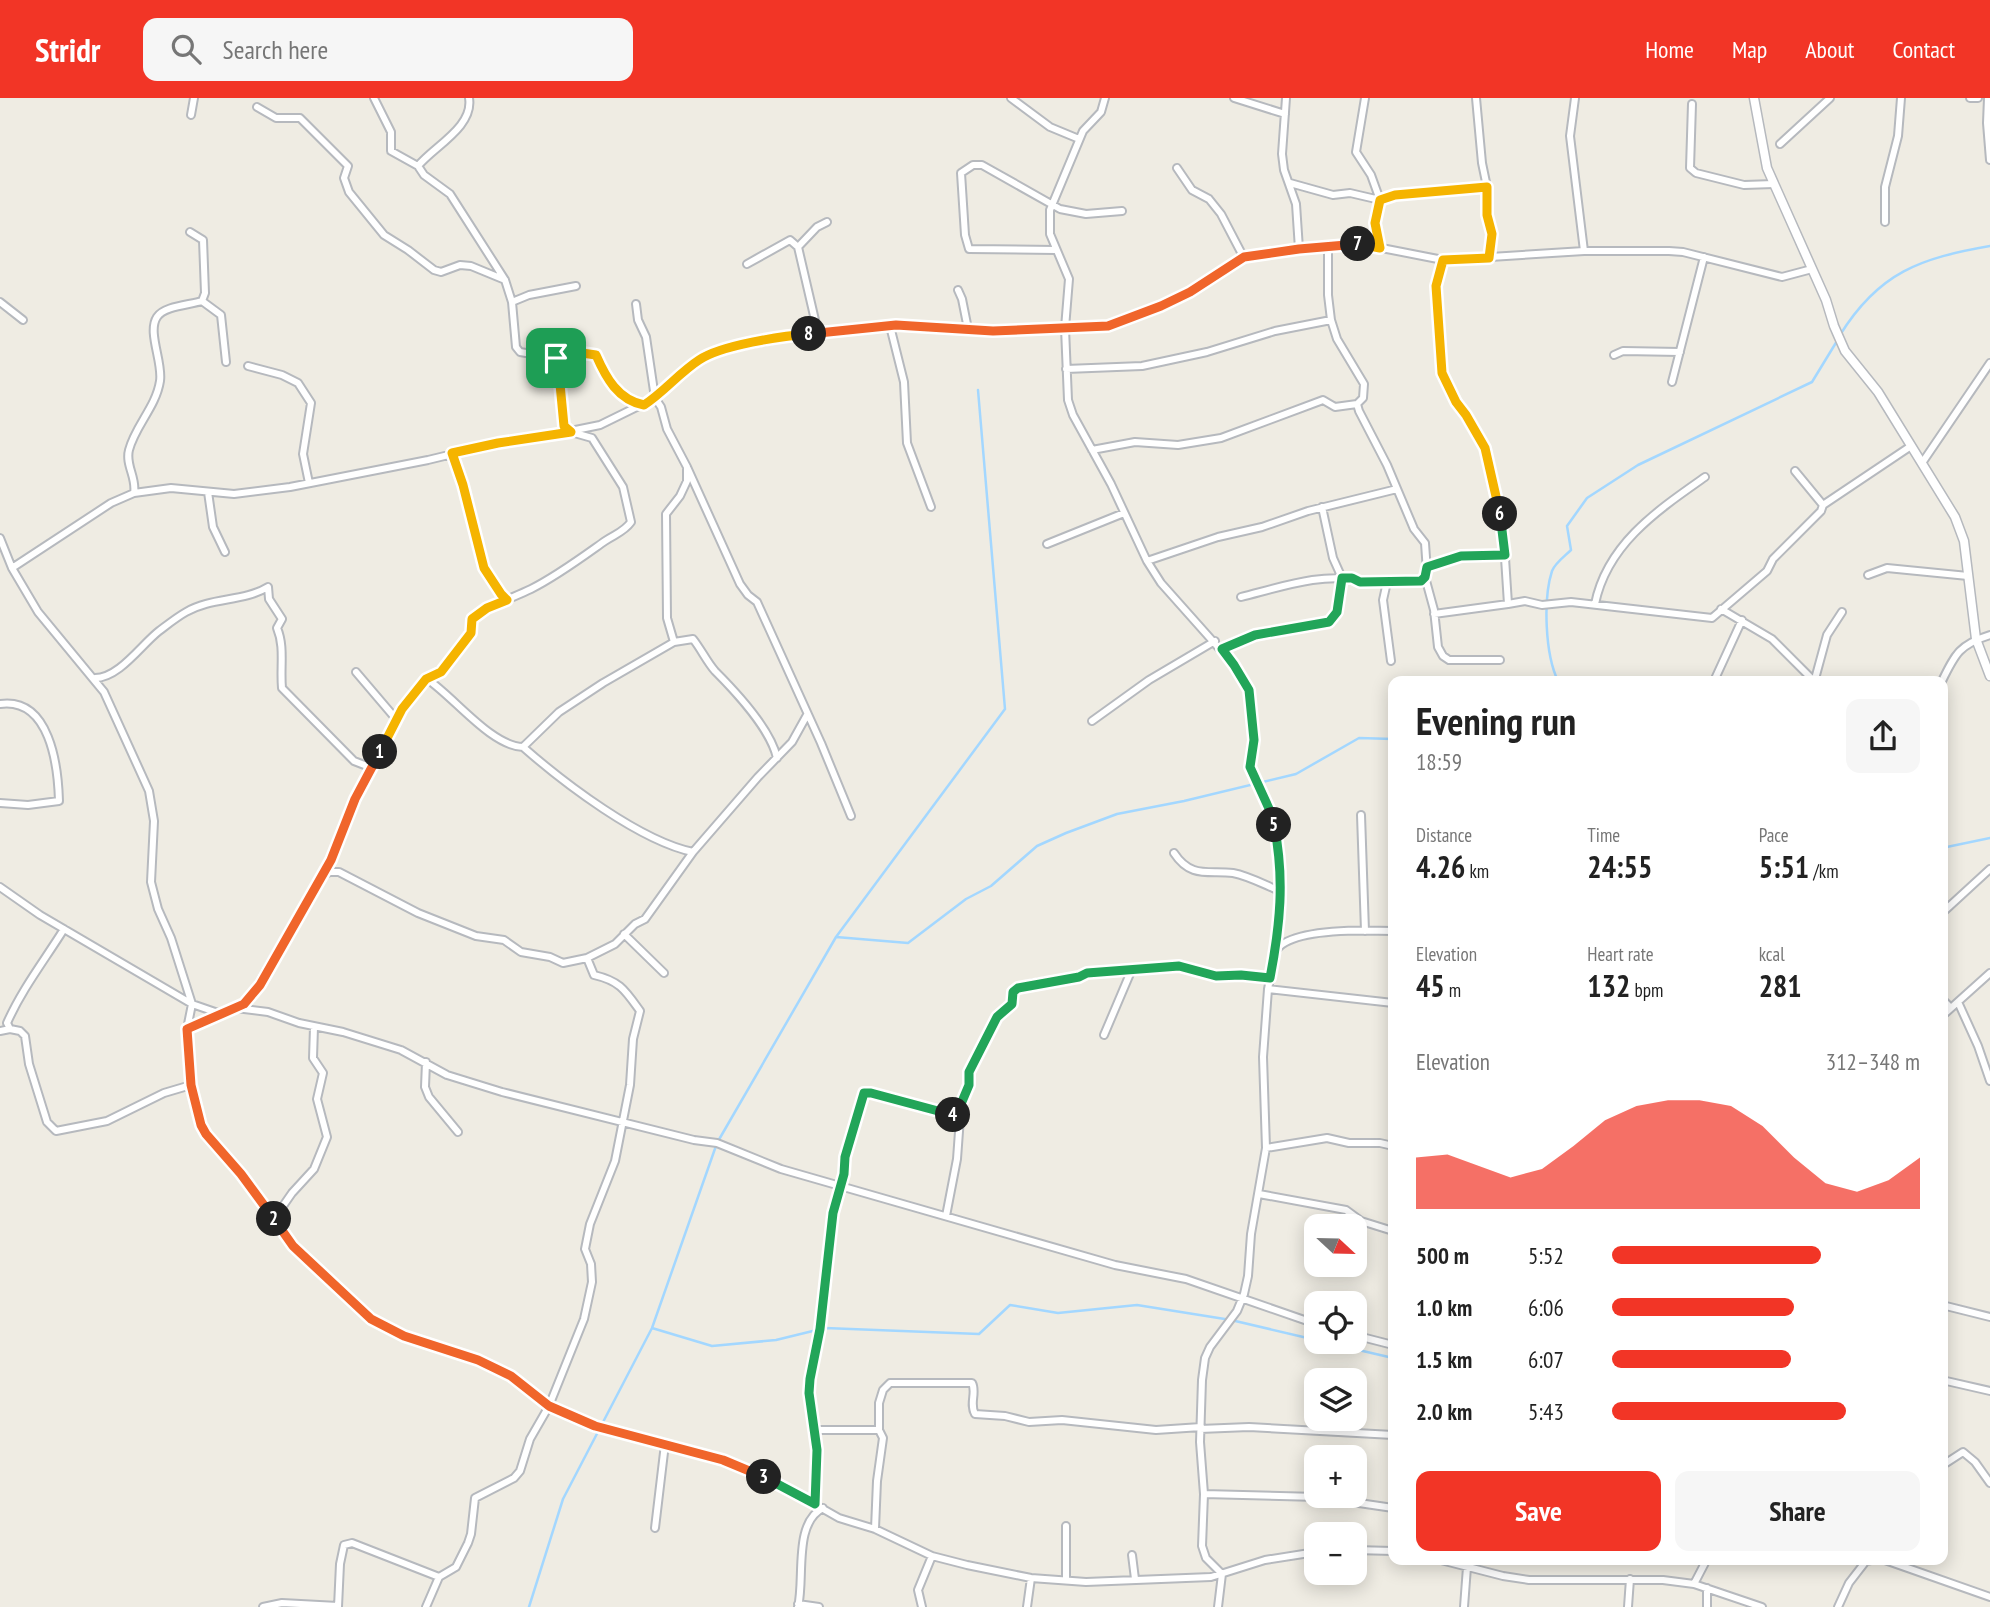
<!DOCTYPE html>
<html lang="en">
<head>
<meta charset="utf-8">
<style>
	body { margin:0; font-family:"PT Sans Narrow",sans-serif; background:#f6f6f6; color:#222; height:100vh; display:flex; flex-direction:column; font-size:26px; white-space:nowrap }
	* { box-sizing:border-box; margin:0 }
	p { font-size:23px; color:#767676 }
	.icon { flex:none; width:38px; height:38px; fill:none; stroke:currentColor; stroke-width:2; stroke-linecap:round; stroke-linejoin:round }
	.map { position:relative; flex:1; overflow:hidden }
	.details { position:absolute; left:1388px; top:578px; width:560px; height:889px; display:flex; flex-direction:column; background:#fff; border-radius:14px; box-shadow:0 4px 18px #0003 }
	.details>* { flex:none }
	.needle { width:46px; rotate:112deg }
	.fabs { position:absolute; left:1304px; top:1116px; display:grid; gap:14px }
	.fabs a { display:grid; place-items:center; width:63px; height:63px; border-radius:14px; background:#fff; box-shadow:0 4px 18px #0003; font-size:35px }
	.pin { position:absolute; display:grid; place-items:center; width:60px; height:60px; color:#fff; margin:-30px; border-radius:14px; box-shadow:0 4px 10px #0006 }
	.km { position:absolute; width:35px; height:35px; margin:-18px; border-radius:50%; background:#222; color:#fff; font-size:19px; line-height:35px; text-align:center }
	.round { display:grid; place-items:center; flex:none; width:74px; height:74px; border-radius:14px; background:#f6f6f6 }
	.overview { display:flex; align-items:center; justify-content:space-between; height:119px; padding:0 28px }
	h1 { font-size:38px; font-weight:600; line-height:52px }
	.figures { display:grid; grid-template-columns:repeat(3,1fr); gap:10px; height:119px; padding:7px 28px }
	.figures div { display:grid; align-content:center }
	.figures b { font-size:30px; font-weight:600 }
	.figures small { font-size:19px; font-weight:400 }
	.figures p { font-size:19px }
	.chart { height:196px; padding:14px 28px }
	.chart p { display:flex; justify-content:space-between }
	.chart svg { width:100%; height:126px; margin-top:7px; fill:#f23526; opacity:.7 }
	.action { display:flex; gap:14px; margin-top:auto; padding:14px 28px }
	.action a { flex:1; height:80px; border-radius:14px; background:#f23526; color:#fff; font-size:28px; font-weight:600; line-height:80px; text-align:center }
	.action a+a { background:#f6f6f6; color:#222 }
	ul { padding:0 28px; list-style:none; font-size:23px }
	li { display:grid; grid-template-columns:112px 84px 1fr; align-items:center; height:52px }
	li i { height:18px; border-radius:9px; background:#f23526 }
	header { display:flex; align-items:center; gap:42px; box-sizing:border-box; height:98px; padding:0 35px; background:#f23526; color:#fff }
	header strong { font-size:33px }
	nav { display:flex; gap:38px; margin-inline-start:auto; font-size:24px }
	.search { width:490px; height:63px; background:#f6f6f6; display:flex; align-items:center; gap:18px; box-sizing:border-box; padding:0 24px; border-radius:14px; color:#767676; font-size:26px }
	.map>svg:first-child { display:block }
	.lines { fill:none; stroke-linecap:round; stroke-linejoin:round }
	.stream { stroke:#a3d7ff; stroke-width:2.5 }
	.minor-casing { stroke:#b6b9be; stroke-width:10 }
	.tertiary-casing { stroke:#b6b9be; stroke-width:11 }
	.minor { stroke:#fff; stroke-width:6 }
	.tertiary { stroke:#fff; stroke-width:8 }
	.split-1-casing { stroke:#fff; stroke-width:14 }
	.split-2-casing { stroke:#fff; stroke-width:14 }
	.split-3-casing { stroke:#fff; stroke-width:14 }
	.split-4-casing { stroke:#fff; stroke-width:14 }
	.split-5-casing { stroke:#fff; stroke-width:14 }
	.split-6-casing { stroke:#fff; stroke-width:14 }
	.split-7-casing { stroke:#fff; stroke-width:14 }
	.split-8-casing { stroke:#fff; stroke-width:14 }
	.split-9-casing { stroke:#fff; stroke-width:14 }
	.split-1 { stroke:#f5b400; stroke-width:9 }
	.split-2 { stroke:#f0652b; stroke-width:9 }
	.split-3 { stroke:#f0652b; stroke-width:9 }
	.split-4 { stroke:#22a559; stroke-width:9 }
	.split-5 { stroke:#22a559; stroke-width:9 }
	.split-6 { stroke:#22a559; stroke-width:9 }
	.split-7 { stroke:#f5b400; stroke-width:9 }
	.split-8 { stroke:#f0652b; stroke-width:9 }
	.split-9 { stroke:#f5b400; stroke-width:9 }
</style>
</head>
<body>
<header>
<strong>Stridr</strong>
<div class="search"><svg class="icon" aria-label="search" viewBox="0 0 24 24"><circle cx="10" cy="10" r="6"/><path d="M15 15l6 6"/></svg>Search here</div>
<nav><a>Home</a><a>Map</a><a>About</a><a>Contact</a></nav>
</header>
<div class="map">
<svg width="1990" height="1509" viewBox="0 0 1990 1509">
	<rect width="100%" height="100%" fill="#efece3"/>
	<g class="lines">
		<!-- stream -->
		<path class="stream" d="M1840 237C1879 174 1921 160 1990 148
			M1558 583C1545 556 1543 501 1552 473 1555 465 1565 458 1571 452L1567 428 1587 400 1638 367 1812 284 1837 243
			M1942 750 1990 740
			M836 839 908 845 966 801 991 788 1037 748 1066 735 1117 716 1184 703 1296 676 1359 640 1393 641
			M652 1230 712 1248 776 1242 825 1230 979 1236 1010 1207 1058 1215 1137 1207 1231 1222 1316 1242
			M1324 1244 1393 1260
			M529 1509 563 1401 652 1230 717 1045 836 839 1005 611 978 292"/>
		<defs>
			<path id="minor" d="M374 0 391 34V53L418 68
				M469 0C474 29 433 49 418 68L424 77 450 96 505 182 512 204
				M1011 0 1050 29 1079 41
				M1105 0 1101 14 1083 33 1050 112V136L1069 181 1065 230 1068 302 1073 317 1111 386 1147 463 1161 485 1234 567 1249 592 1254 642 1249 669 1271 715 1278 747 1281 811 1276 851 1268 891 1263 959 1266 1050 1251 1136 1248 1178 1244 1196 1237 1213 1210 1249 1205 1260 1202 1282 1200 1344 1204 1396 1202 1448 1206 1460 1222 1476 1218 1509
				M1234 0 1285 16
				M1286 0 1282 56 1284 72 1296 106 1299 151
				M1365 0 1356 54 1371 77 1380 102 1375 125 1380 150
				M1476 0 1482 65 1487 89V117L1492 136 1489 160
				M1575 0 1570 38 1584 153
				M1970 0H1978
				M1988 0 1987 25 1990 62
				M1692 6 1690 70 1696 75 1744 87 1774 86
				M257 9 276 20H300L348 68 344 80 349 94 384 137 408 152 434 172 441 174 460 167 471 168 505 182
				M191 17 194 0
				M1780 46 1830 0
				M1177 70 1192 92 1209 101 1221 116 1244 160
				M1290 85 1333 97 1350 95 1380 102 1395 97 1487 89
				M1885 124V89L1898 38 1901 0
				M190 134 203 142 205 195 202 203
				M1056 152 969 151 965 137 961 75 973 67H982L1060 111 1086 116 1122 113
				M1443 162 1436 188 1442 275 1456 304 1485 350 1503 429 1508 506 1525 503 1542 507 1571 504 1712 520 1767 473 1773 461 1821 413 1823 407 1795 373
				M747 166 790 142 798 149
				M958 192 962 201 968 231
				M0 204 23 222
				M636 206 638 222 646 239 655 300 661 309 667 331 687 369 740 486 748 497 757 504 821 645 851 718
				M890 228 904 284 907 345 931 409
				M818 235 798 149 817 129 827 124
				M1614 257 1623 253 1680 254
				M556 260 575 254 596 256C605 279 617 302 643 307
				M248 268 282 277 298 285 311 305 303 356 309 385
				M1066 271 1142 268 1207 254 1275 233 1331 222
				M1672 284 1704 159
				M1092 352 1135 344 1178 347 1221 340 1323 302 1335 309 1357 306
				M451 355 463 387 483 470 501 496 507 502
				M1922 365 1990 265
				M687 369V383L680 398 666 416 667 520 674 544 603 585 559 614 523 649C564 685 640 743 693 754
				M208 394 213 429 225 454
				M134 395C137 380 125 367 129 352 135 328 156 309 160 283 163 264 147 234 157 219 164 208 189 207 202 203L221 217 226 264
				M1823 407 1911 348
				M0 440 12 470 38 514 104 594 149 693 154 723 151 784 158 811 171 840 192 906 187 931 191 987 201 1027 206 1036 241 1076 293 1148 371 1221 404 1238 478 1262 511 1277 549 1308 595 1328 723 1362 772 1382 839 1420 875 1431 932 1458 967 1467 1031 1480 1086 1484 1211 1479 1265 1462 1316 1454
				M1047 446 1124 415
				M1147 463 1218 439 1262 429 1308 413 1397 391
				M1427 469 1461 458 1505 457
				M12 470 111 405 134 395 171 390 234 396 290 389 428 362 498 345 541 339 600 327 655 300 699 261 721 252 797 237 896 227 993 233 1108 228 1161 208 1190 194 1244 160 1299 151 1361 146 1443 162 1584 153H1669L1683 154 1782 179 1812 171
				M1868 477 1887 470 1968 478
				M1425 479 1434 512 1438 549 1443 558 1449 562H1500
				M1387 484 1383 502 1391 563
				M1241 499C1274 491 1329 472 1360 484L1421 483 1427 474 1425 445 1414 431 1387 367 1359 313 1357 306 1363 300 1364 286 1337 241 1331 222 1328 197V149
				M1595 506C1607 446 1658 412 1705 379
				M1721 511 1772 541 1811 580 1821 583
				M1434 516 1508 506
				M674 544 693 541C701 551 707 564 715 573 735 593 771 632 777 660
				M1222 551 1255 537 1329 524 1337 514 1342 480 1333 460 1322 409
				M356 574 396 621
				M95 580C119 580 141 547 159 533 167 527 177 519 186 514 212 499 243 504 268 489L269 501 282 521 277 530C285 549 280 569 282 590L354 663 372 670
				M427 581C447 571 471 545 472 521 490 507 510 501 531 491 557 478 581 460 605 443 615 436 624 434 631 424L623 389 592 340 571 334 564 328 558 265 556 260 520 254 516 249 512 204 529 197 576 188
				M1815 581 1827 537 1842 514
				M1714 583 1742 522
				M1942 583C1955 556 1960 546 1990 537
				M0 606C50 599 58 668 59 703L28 707 0 705
				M1092 623 1149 582 1215 543
				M1361 717 1365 833
				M1174 755C1191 781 1209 772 1233 775 1249 778 1265 787 1280 793
				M321 778 341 741 355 701 396 621 402 611 427 581C454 599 491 648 523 649
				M0 789 40 817 192 906 221 916
				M1942 815 1990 771
				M624 836 664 875
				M1277 851C1294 830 1367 832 1393 833
				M1268 891 1393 905
				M1942 901 1951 910 1990 875
				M1958 904 1978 948 1990 983
				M236 910 268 914 299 925 343 934 401 952 447 977 502 994 694 1042 717 1045 781 1071 1115 1167 1186 1181 1316 1226
				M1942 918 1951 910
				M10 931 7 925C22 891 44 863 64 831
				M187 931 244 906 251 899 321 778 330 774H339L418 815 476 838 504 842 521 854 550 859 563 865 587 860 615 846 635 826 645 821 693 754 758 679 792 644 807 617
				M0 933 10 931 20 933 25 938 29 966 47 1024 56 1033 107 1023 164 995 191 987
				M1104 937 1132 871
				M426 964 425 989 429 999 458 1034
				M1266 1050 1327 1040 1349 1045H1380L1393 1048
				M1259 1096 1346 1112 1361 1123 1393 1133
				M946 1118 957 1061 961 1006 969 987V974L997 919 1012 906 1013 894C1027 880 1066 886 1087 875L1179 868 1216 878 1241 877 1270 880
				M274 1121 292 1095 314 1071 327 1039 317 1001 323 975 313 960 314 929
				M1942 1207 1990 1219
				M1354 1237 1393 1247
				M1942 1282 1990 1293
				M1200 1331 1249 1329 1393 1337
				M815 1332H879
				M1942 1365H1946L1963 1354 1975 1364 1990 1385
				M1204 1396 1318 1399 1393 1410
				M815 1406 817 1352 809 1295 810 1281 820 1231 833 1115 844 1076 845 1059 855 1021 864 995H871L961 1019
				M1066 1428V1482
				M655 1430 665 1346
				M875 1431 877 1383 883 1340 879 1332V1305L883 1292 890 1285H972C977 1294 969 1306 975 1316L1005 1318 1029 1324 1062 1322 1156 1332 1201 1329
				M1354 1452 1393 1453
				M1132 1457 1135 1481
				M1437 1461 1503 1478 1529 1482H1663L1694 1486 1762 1509
				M1882 1461 1990 1499
				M1694 1486 1707 1461
				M798 1506 819 1509
				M263 1509 282 1505 338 1508
				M338 1509 340 1466 344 1447 352 1445 439 1479
				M426 1509 439 1479 456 1469 468 1445 471 1436 475 1400 514 1380 520 1373 530 1341 549 1308 584 1221 592 1184 591 1166 585 1151 590 1126 615 1063 630 987 633 941 640 913C625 892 620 883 594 877L587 860
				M798 1509C805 1480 793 1425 823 1410
				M922 1509 918 1492 932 1458
				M1027 1509 1031 1480
				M1464 1509 1467 1469
				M1628 1509 1630 1481
				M1707 1509V1490
				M1838 1509 1849 1485 1866 1463 1876 1461"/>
			<path id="tertiary" d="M1754 0 1767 70 1826 202 1834 228 1845 253 1878 294 1955 419 1964 443 1976 541 1990 578"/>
		</defs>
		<!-- minor casing -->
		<use href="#minor" class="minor-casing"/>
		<!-- tertiary casing -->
		<use href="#tertiary" class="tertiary-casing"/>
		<!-- minor -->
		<use href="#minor" class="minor"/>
		<!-- tertiary -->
		<use href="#tertiary" class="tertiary"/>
	</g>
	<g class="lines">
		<defs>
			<path id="split-1" d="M380 654 402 611 426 581 441 574 471 535 472 521 487 510 507 502 501 496 484 470 463 387 452 355 498 345 571 334 564 328 558 265 556 260"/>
			<path id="split-2" d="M274 1121 241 1076 206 1036 201 1027 191 987 187 931 244 906 260 887 331 762 355 701 380 654"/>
			<path id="split-3" d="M274 1121 293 1148 371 1221 404 1238 478 1262 511 1278 549 1308 595 1328 723 1362 764 1379"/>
			<path id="split-4" d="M764 1379 815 1406 817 1352 809 1295 810 1281 820 1231 833 1115 844 1076 845 1059 864 995H871L953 1017"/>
			<path id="split-5" d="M953 1017 961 1019V1006L969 987V974L997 919 1012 906 1013 894 1018 890 1079 879 1087 875 1179 868 1216 878 1241 877 1270 880C1280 828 1285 781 1274 727"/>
			<path id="split-6" d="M1274 727 1271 715 1250 669 1254 642 1249 592 1234 567 1222 551 1255 537 1329 524 1337 514 1342 480H1352L1360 484 1421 483 1425 479 1427 469 1461 458 1505 457 1500 416"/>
			<path id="split-7" d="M1358 146 1380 150 1375 125 1380 102 1395 97 1487 89V117L1492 136 1489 160 1443 162 1436 188 1442 275 1456 304 1466 317 1485 350 1500 416"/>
			<path id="split-8" d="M809 236 896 227 993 233 1108 228 1161 208 1190 194 1244 159 1299 151 1358 146"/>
			<path id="split-9" d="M556 260 575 254 596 257C606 280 618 302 644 307 664 294 679 275 699 262 721 247 782 238 809 236"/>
		</defs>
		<!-- split-1 casing -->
		<use href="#split-1" class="split-1-casing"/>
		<!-- split-2 casing -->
		<use href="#split-2" class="split-2-casing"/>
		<!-- split-3 casing -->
		<use href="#split-3" class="split-3-casing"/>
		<!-- split-4 casing -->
		<use href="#split-4" class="split-4-casing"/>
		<!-- split-5 casing -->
		<use href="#split-5" class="split-5-casing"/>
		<!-- split-6 casing -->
		<use href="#split-6" class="split-6-casing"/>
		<!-- split-7 casing -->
		<use href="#split-7" class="split-7-casing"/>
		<!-- split-8 casing -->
		<use href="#split-8" class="split-8-casing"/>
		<!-- split-9 casing -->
		<use href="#split-9" class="split-9-casing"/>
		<!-- split-1 -->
		<use href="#split-1" class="split-1"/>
		<!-- split-2 -->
		<use href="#split-2" class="split-2"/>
		<!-- split-3 -->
		<use href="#split-3" class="split-3"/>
		<!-- split-4 -->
		<use href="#split-4" class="split-4"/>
		<!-- split-5 -->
		<use href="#split-5" class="split-5"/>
		<!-- split-6 -->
		<use href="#split-6" class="split-6"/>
		<!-- split-7 -->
		<use href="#split-7" class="split-7"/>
		<!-- split-8 -->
		<use href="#split-8" class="split-8"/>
		<!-- split-9 -->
		<use href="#split-9" class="split-9"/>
	</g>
</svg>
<div class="fabs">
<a><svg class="needle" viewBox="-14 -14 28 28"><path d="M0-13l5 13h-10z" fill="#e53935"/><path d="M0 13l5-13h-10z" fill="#767676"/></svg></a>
<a><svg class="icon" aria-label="locate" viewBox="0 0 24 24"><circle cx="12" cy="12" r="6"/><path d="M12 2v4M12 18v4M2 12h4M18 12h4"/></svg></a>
<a><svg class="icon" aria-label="layers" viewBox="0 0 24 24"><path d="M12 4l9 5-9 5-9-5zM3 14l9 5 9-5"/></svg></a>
<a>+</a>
<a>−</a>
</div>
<div class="pin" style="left:556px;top:260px;background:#1e9e55"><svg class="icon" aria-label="arrive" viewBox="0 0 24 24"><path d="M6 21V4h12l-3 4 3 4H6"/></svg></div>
<b class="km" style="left:380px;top:654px">1</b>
<b class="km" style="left:274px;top:1121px">2</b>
<b class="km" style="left:764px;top:1379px">3</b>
<b class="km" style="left:953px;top:1017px">4</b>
<b class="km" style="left:1274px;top:727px">5</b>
<b class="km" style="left:1500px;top:416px">6</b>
<b class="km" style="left:1358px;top:146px">7</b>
<b class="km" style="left:809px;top:236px">8</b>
<section class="details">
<div class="overview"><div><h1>Evening run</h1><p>18:59</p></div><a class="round"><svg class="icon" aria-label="share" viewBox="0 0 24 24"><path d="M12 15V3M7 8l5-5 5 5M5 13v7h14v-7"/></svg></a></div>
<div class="figures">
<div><p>Distance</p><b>4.26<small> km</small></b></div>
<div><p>Time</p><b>24:55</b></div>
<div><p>Pace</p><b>5:51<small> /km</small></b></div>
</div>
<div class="figures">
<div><p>Elevation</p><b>45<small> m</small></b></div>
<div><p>Heart rate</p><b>132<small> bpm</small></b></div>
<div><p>kcal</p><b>281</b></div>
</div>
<div class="chart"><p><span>Elevation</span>312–348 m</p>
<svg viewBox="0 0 160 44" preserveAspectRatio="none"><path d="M0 44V26L10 25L20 29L30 33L40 30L50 22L60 13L70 8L80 6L90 6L100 8L110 15L120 26L130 35L140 38L150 34L160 26V44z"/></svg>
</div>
<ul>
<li><b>500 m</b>5:52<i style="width:68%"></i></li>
<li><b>1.0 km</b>6:06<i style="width:59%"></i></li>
<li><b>1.5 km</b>6:07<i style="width:58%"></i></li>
<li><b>2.0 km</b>5:43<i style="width:76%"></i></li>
</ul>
<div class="action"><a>Save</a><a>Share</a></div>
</section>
</div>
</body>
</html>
